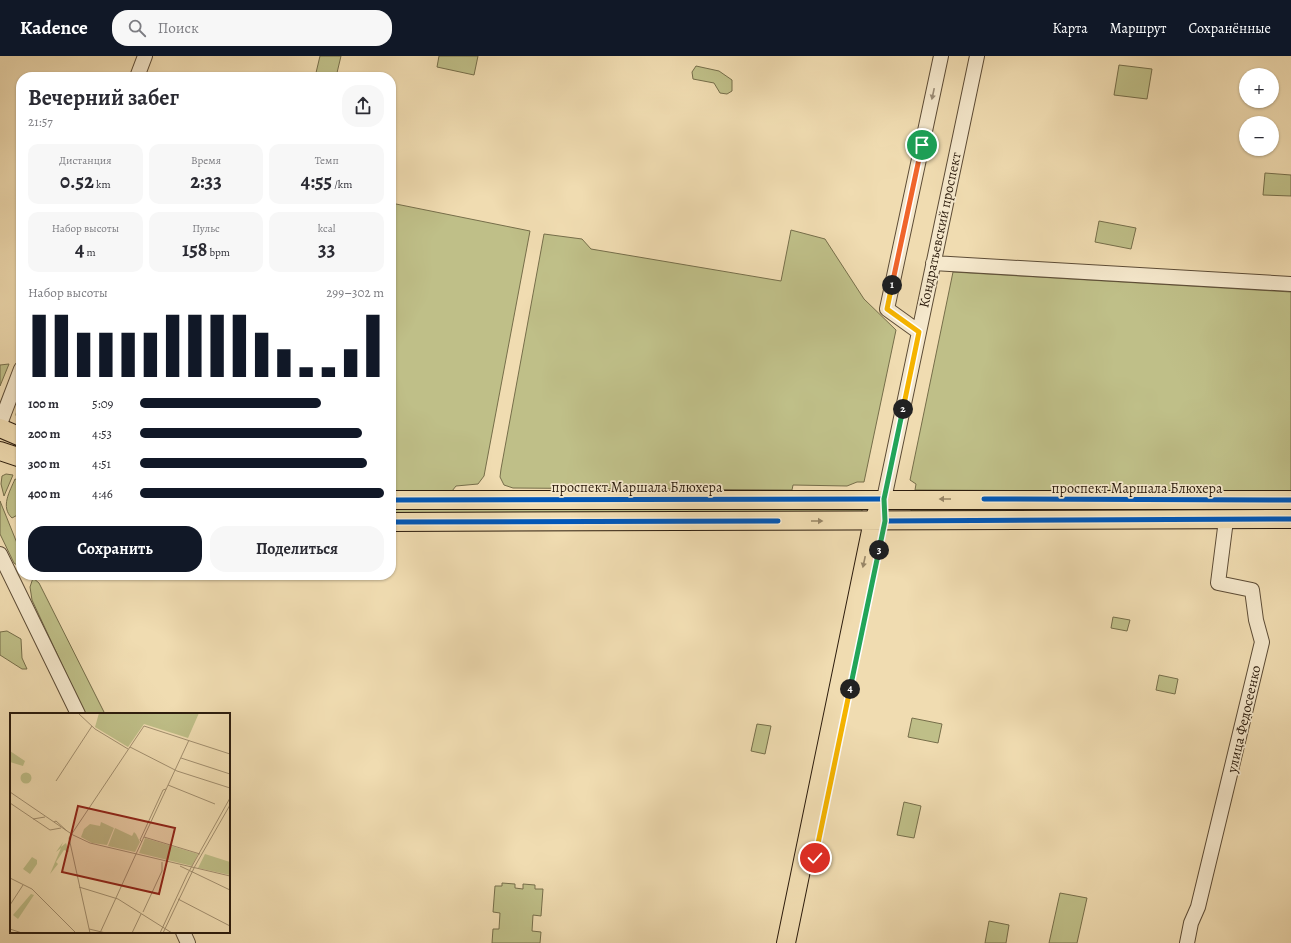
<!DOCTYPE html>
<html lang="ru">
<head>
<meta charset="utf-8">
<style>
	body { margin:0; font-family:Alegreya,serif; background:#f7f7f7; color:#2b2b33; height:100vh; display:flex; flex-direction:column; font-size:15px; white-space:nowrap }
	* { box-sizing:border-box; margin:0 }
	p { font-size:13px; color:#7c7c81 }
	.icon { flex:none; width:22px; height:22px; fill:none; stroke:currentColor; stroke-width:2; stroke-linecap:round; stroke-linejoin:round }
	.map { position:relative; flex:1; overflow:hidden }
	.panel { position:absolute; left:16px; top:16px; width:380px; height:508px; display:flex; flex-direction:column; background:#fff; border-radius:16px; box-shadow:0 1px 3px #0004 }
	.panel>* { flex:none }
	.tools { position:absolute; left:1239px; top:12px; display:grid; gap:8px }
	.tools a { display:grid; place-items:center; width:40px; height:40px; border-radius:50%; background:#fff; box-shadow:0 1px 3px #0004; font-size:20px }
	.pin { position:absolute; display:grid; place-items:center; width:34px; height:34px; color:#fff; margin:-17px; border:2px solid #fff; border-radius:50%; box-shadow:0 1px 4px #0007 }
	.km { position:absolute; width:20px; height:20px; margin:-10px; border-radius:50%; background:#222; color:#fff; font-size:11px; line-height:20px; text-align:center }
	.round { display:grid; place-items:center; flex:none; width:42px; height:42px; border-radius:16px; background:#f7f7f7 }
	.overview { display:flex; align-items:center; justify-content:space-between; height:68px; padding:0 12px }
	h1 { font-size:22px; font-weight:700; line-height:30px }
	.metrics { display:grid; grid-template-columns:repeat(3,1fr); gap:6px; height:68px; padding:4px 12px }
	.metrics div { display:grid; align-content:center; border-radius:10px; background:#f7f7f7; text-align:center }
	.metrics b { font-size:20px; font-weight:700 }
	.metrics small { font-size:11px; font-weight:400 }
	.metrics p { font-size:11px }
	.chart { height:112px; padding:8px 12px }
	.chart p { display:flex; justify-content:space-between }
	.chart svg { width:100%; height:72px; margin-top:4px; stroke:#111827; stroke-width:6 }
	.action { display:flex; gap:8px; margin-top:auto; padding:8px 12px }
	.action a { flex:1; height:46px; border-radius:16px; background:#111827; color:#fff; font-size:16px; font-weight:700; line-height:46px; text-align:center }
	.action a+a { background:#f7f7f7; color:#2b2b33 }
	ul { padding:0 12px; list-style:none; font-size:13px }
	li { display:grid; grid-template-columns:64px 48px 1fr; align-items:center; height:30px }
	li i { height:10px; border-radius:5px; background:#111827 }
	header { display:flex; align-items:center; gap:24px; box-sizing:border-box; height:56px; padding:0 20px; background:#111827; color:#fff }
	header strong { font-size:19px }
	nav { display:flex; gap:22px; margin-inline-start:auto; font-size:14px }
	.search { width:280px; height:36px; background:#f7f7f7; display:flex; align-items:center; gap:10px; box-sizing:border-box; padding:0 14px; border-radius:16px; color:#7c7c81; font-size:15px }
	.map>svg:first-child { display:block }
	.green { fill:#bfbf88; stroke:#766e4a }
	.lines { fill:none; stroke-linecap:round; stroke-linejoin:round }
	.minor-casing { stroke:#5d4c36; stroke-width:16 }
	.major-casing { stroke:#2c1c0d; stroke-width:20 }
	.minor { stroke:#f5e8cc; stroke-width:14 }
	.major { stroke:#f0dcb1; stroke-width:18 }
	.cycleway-casing { stroke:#f5e8cc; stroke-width:8 }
	.cycleway { stroke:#0057b8; stroke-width:5 }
	.oneway { fill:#9b8c76 }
	.oneway2 { fill:#988667 }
	.split-1-casing { stroke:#fff; stroke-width:8 }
	.split-2-casing { stroke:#fff; stroke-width:8 }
	.split-3-casing { stroke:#fff; stroke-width:8 }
	.split-4-casing { stroke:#fff; stroke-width:8 }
	.split-5-casing { stroke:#fff; stroke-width:8 }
	.split-1 { stroke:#f0652b; stroke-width:5 }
	.split-2 { stroke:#f5b400; stroke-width:5 }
	.split-3 { stroke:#22a559; stroke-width:5 }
	.split-4 { stroke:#22a559; stroke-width:5 }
	.split-5 { stroke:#f5b400; stroke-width:5 }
	.labels { text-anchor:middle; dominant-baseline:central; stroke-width:3.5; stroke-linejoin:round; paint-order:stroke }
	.street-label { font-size:14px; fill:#2c1c0d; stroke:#f5e8cc }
	.inset-road { fill:none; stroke:#a28f6f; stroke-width:1 }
	.view { fill:#8f2418; fill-opacity:0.15; stroke:#8f2418; stroke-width:2 }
	.inset-edge { fill:none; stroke:#2c1c0d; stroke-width:2 }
</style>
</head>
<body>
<header>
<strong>Kadence</strong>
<div class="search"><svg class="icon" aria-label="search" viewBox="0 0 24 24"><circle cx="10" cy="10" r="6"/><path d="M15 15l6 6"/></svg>Поиск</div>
<nav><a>Карта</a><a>Маршрут</a><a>Сохранённые</a></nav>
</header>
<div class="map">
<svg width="1291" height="887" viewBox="0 0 1291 887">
	<rect width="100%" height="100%" fill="#f0dcb1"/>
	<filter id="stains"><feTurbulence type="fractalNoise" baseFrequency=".005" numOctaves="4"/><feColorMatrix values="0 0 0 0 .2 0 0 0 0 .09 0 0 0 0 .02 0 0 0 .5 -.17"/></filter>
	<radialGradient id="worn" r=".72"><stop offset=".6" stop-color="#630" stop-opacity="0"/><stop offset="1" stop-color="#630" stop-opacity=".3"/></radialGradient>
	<!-- green -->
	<path class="green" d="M320 0H341L336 21H315Z
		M439 0H478L474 19 437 11Z
		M1119 9 1152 13 1147 43 1114 39Z
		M696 10 719 15 732 24V35L727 38 720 37 714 27 693 23 692 16Z
		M1265 117 1291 119V140L1263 139Z
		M391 147 530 175 484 420 478 428 456 430 452 435 391 436Z
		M1099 165 1136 172 1131 193 1095 186Z
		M791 174 825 183 864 243 896 274 864 426H857L847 430 793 429 792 434 513 432 504 429 500 421 501 413 544 178 582 183 591 193 781 225Z
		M953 216 1291 236V436L915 434 916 428 910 424Z
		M9 308 0 330V309Z
		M18 348 21 350V369L16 359Z
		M6 418 13 419 4 440 1 428 2 420Z
		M15 423 21 425V457L12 462C0 451 10 435 15 423Z
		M0 445 21 497V508L18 510 14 507 0 478Z
		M912 451 1291 452V457L911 455Z
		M391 452 862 453V457L391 458Z
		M33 522 39 527 105 658H85L32 544 30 531Z
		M1113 561 1130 564 1127 575 1111 572Z
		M7 575 21 583 22 602 27 613H22L0 599V576Z
		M1159 619 1178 623 1175 638 1156 634Z
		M912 662 942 668 938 687 908 681Z
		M757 668 771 670 765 698 751 695Z
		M904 746 921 750 914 782 897 779Z
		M502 827 515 828V832L523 833V828L535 829V833H543L541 860 533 859 532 875 541 876 540 887H492L493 873H499L500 857 493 856 495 830H502Z
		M1060 837 1087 842 1077 887H1049Z
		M989 865 1009 869 1006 887H985Z"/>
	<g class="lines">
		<defs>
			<path id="minor" d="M137 21 145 0
				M933 207 1291 228
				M919 276 887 253 941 0
				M0 368 21 313
				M884 443 977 0
				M0 498 78 658
				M183 876 188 887
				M1187 887 1191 867 1198 851 1262 586 1256 564 1252 534 1218 527 1226 464"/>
			<path id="major" d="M0 372 21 381
				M0 395 21 402
				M391 444H1291
				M391 466 1291 463
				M786 887 873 465 878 454"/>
		</defs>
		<!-- minor casing -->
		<use href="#minor" class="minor-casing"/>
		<!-- major casing -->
		<use href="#major" class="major-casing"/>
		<!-- minor -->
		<use href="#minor" class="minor"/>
		<!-- major -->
		<use href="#major" class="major"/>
		<defs>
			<path id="cycleway" d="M984 443 1291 444
				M391 444 884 443
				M885 465 1291 463
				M391 466 778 465"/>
		</defs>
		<!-- cycleway casing -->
		<use href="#cycleway" class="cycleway-casing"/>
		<!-- cycleway -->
		<use href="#cycleway" class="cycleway"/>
	</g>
	<!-- one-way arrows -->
	<defs><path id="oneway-solid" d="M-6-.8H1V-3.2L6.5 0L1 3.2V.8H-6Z"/></defs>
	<use class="oneway" href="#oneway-solid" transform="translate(933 38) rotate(102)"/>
	<g class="oneway2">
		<use href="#oneway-solid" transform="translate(945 443) rotate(-180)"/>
		<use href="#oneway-solid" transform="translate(817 465)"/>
		<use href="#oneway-solid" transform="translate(864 506) rotate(102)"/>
	</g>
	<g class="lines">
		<defs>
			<path id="split-1" d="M892 229 922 89"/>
			<path id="split-2" d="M892 229 887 253 919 276 903 353"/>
			<path id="split-3" d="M879 494 885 465 884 443 903 353"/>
			<path id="split-4" d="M850 633 879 494"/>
			<path id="split-5" d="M815 802 850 633"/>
		</defs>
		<!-- split-1 casing -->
		<use href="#split-1" class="split-1-casing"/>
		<!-- split-2 casing -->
		<use href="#split-2" class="split-2-casing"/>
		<!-- split-3 casing -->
		<use href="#split-3" class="split-3-casing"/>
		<!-- split-4 casing -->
		<use href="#split-4" class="split-4-casing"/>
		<!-- split-5 casing -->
		<use href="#split-5" class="split-5-casing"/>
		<!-- split-1 -->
		<use href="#split-1" class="split-1"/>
		<!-- split-2 -->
		<use href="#split-2" class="split-2"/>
		<!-- split-3 -->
		<use href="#split-3" class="split-3"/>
		<!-- split-4 -->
		<use href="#split-4" class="split-4"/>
		<!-- split-5 -->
		<use href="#split-5" class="split-5"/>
	</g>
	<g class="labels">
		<!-- street labels -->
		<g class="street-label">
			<text transform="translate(940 174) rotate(-78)">Кондратьевский проспект</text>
			<text x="637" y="431">проспект Маршала Блюхера</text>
			<text x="1137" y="432">проспект Маршала Блюхера</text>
			<text transform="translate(1244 663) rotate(-77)">улица Федосеенко</text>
		</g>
	</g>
	<!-- overview -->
	<g transform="translate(10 657)">
		<rect width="220" height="220" fill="#f0dcb1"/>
		<path d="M89 0H189L178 25 134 11 118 34 85 14ZM0 38 15 48 13 53 0 49ZM10.5 65a5.5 5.5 0 1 1 11 0a5.5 5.5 0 1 1-11 0ZM91 109 104 115 97 132 82 130 71 124 74 116 80 111 90 113ZM105 115 122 123 124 119 126 121 130 129 125 139 98 133ZM135 125 188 141 182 153 129 140ZM53 129 51 134 56 130 59 139 54 137 46 149 48 151 40 161 51 135 46 139ZM195 141 220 149V162L188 155ZM22 144 27 147V151L20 161 13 156ZM21 181 24 182 8 206 3 202Z" fill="#bfbf88"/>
		<path class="inset-road" d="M68 0 85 16 118 36M120 34 167 58 220 75M171 45 220 61M46 68 82 13M158 72 205 91M0 79 63 122 80 130 220 163M0 90 40 117 51 115M23 106 35 104M44 109 46 108 57 118M134 124 190 141M132 129 130 127 153 77 156 76M126 141 179 27M170 153 220 177M0 165 22 176 66 220M69 174 108 186 162 220M168 186 220 213M0 192 13 172M133 199 152 158V149M0 216 12 220M79 216 96 220M80 220 59 125 134 13 220 41M90 220 126 141M122 220 131 201M150 220 177 162 220 85M153 220 185 153 220 92"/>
		<path class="view" d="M68 93 165 115 149 181 52 159Z"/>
		<rect width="220" height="220" class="inset-edge"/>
	</g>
	<rect width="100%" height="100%" filter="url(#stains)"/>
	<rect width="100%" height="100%" fill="url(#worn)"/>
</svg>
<div class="tools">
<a>+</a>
<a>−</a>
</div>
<div class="pin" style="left:922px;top:89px;background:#1e9e55"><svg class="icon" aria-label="arrive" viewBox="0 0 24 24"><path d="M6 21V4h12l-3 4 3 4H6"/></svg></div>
<div class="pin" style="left:815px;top:802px;background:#d93025"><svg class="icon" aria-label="check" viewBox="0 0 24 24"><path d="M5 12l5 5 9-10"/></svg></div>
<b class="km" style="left:892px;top:229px">1</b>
<b class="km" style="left:903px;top:353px">2</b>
<b class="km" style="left:879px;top:494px">3</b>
<b class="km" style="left:850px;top:633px">4</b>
<section class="panel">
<div class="overview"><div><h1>Вечерний забег</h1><p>21:57</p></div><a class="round"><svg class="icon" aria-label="share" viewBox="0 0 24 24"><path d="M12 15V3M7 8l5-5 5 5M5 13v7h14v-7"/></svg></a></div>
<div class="metrics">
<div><p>Дистанция</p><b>0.52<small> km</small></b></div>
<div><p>Время</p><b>2:33</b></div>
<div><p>Темп</p><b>4:55<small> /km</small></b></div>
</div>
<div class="metrics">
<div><p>Набор высоты</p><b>4<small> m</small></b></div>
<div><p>Пульс</p><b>158<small> bpm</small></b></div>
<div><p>kcal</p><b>33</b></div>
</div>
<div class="chart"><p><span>Набор высоты</span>299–302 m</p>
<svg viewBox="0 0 160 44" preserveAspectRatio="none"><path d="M5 44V6M15 44V6M25 44V17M35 44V17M45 44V17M55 44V17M65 44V6M75 44V6M85 44V6M95 44V6M105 44V17M115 44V27M125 44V38M135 44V38M145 44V27M155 44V6"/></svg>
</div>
<ul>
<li><b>100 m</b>5:09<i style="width:74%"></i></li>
<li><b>200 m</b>4:53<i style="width:91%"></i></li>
<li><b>300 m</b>4:51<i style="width:93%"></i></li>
<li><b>400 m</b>4:46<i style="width:100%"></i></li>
</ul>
<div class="action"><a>Сохранить</a><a>Поделиться</a></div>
</section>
</div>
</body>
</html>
